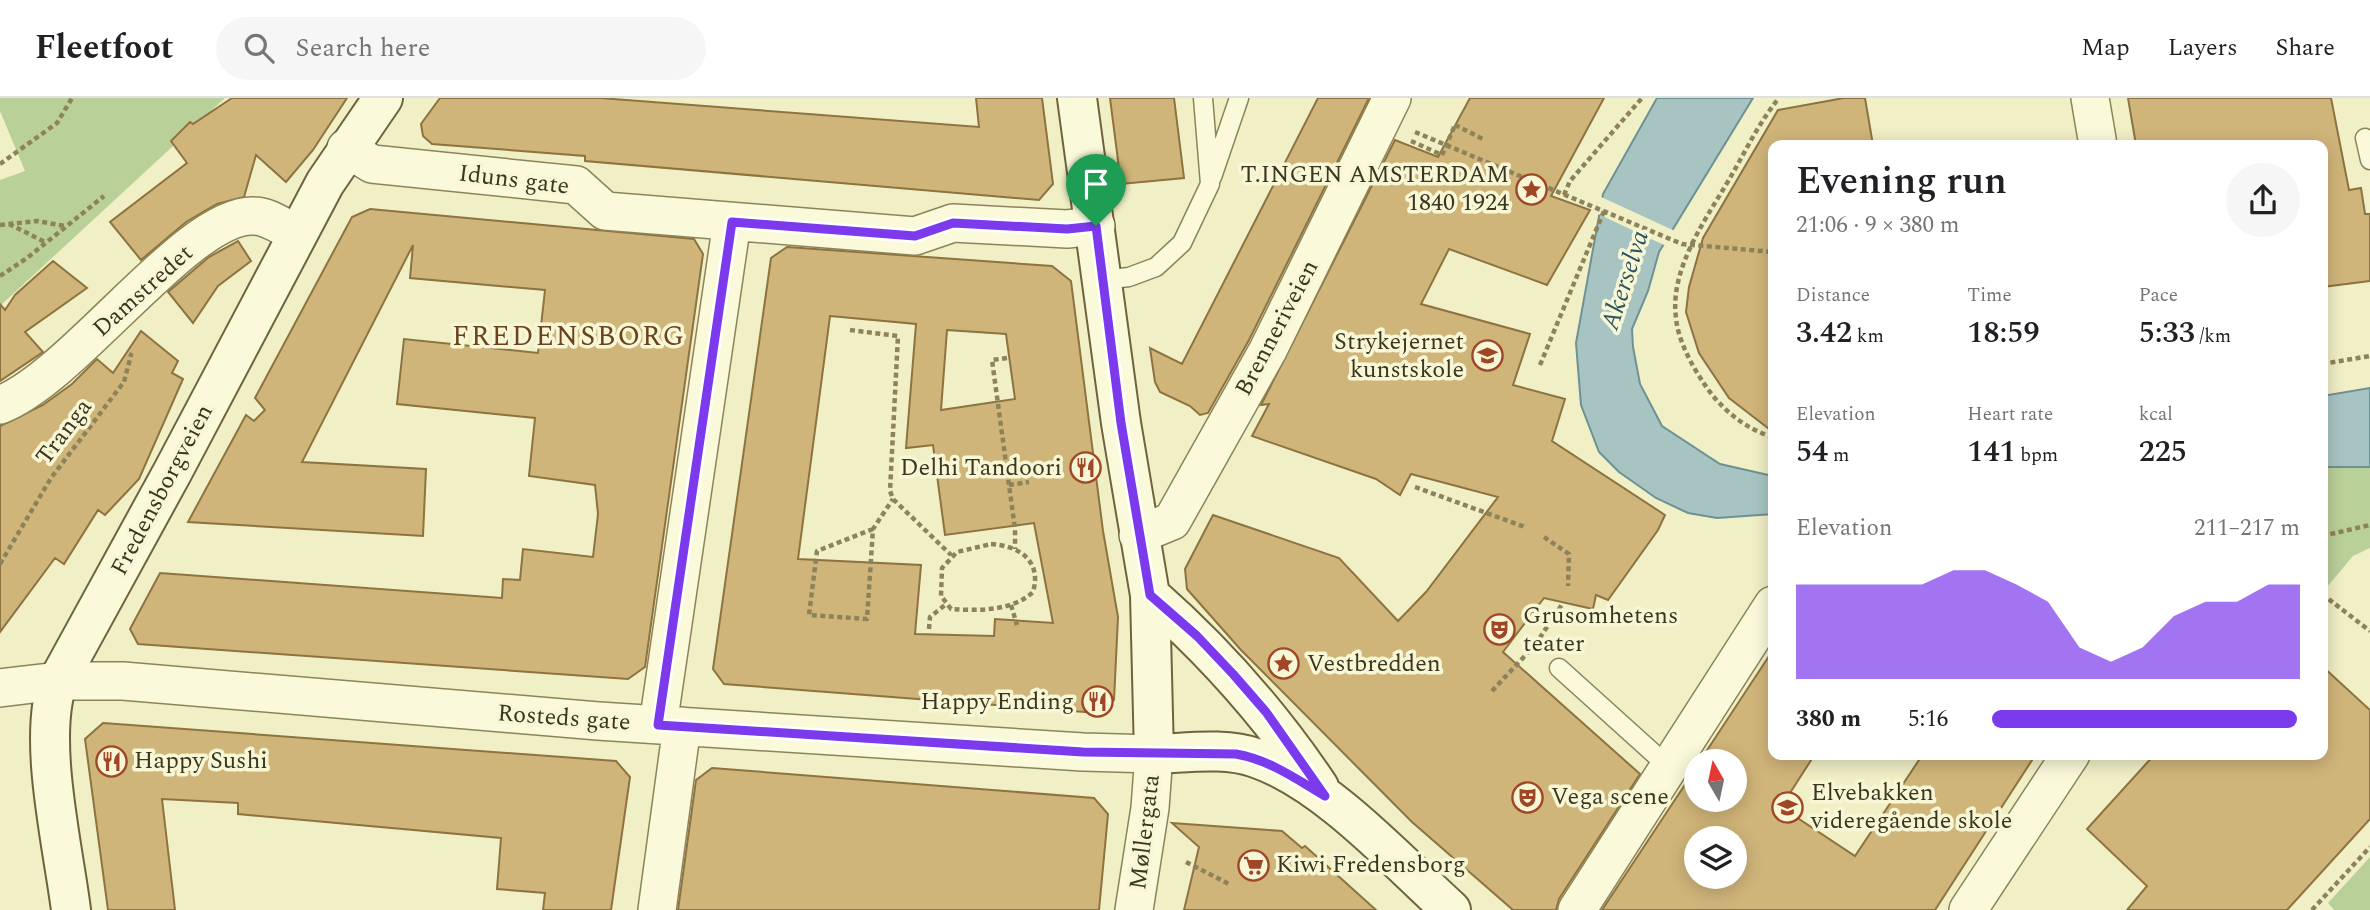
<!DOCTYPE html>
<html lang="en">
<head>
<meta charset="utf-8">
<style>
	body { margin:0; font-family:Spectral,serif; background:#f6f6f6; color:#202124; height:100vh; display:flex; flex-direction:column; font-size:26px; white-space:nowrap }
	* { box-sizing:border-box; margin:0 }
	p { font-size:23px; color:#757577 }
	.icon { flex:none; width:38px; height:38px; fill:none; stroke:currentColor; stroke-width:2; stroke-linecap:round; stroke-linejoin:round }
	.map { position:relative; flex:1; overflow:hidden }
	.details { position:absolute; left:1768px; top:42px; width:560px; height:620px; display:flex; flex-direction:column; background:#fff; border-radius:14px; box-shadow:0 4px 18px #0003 }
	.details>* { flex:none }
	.needle { width:46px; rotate:351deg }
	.tools { position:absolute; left:1684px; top:651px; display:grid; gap:14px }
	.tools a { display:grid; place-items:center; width:63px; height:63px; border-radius:50%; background:#fff; box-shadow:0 4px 18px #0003; font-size:35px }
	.pin { position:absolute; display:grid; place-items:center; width:60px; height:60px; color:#fff; margin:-72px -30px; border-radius:50% 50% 50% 0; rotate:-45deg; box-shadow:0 0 7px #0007 }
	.pin .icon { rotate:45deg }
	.round { display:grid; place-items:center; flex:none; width:74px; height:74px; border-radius:37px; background:#f6f6f6 }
	.headline { display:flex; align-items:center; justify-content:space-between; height:119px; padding:0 28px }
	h1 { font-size:38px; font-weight:600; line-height:52px }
	.metrics { display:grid; grid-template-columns:repeat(3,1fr); gap:10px; height:119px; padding:7px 28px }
	.metrics div { display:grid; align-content:center }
	.metrics b { font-size:30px; font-weight:600 }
	.metrics small { font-size:19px; font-weight:400 }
	.metrics p { font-size:19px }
	.chart { height:196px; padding:14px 28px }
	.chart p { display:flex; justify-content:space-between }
	.chart svg { width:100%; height:126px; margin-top:7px; fill:#7c3aed; opacity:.7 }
	ul { padding:0 28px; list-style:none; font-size:23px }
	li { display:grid; grid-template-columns:112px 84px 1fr; align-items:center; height:52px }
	li i { height:18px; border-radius:9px; background:#7c3aed }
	header { display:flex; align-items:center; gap:42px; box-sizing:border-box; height:98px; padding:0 35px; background:#fff; border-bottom:2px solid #e0e0e0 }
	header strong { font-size:33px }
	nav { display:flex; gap:38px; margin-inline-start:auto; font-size:24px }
	.search { width:490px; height:63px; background:#f6f6f6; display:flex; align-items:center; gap:18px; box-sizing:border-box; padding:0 24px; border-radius:38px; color:#757577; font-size:26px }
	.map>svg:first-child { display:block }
	.green { fill:#bad099 }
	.water { fill:#a7c4c3; stroke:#6d9293; stroke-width:2 }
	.pier { fill:#f0efc6 }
	.building { fill:#d0b57a; stroke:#8d733f; stroke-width:2; fill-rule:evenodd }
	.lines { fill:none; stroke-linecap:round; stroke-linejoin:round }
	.lane-casing { stroke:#8d835a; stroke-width:21 }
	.street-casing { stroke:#8d835a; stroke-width:40 }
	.secondary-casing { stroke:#6f633d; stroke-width:42 }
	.path { stroke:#8d835a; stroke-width:4.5; stroke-dasharray:5 3.5; stroke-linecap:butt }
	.lane { stroke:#faf9da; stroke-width:18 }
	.street { stroke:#faf9da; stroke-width:37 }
	.secondary { stroke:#faf9da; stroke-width:38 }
	.path-bridge { stroke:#8d835a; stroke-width:4.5; stroke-dasharray:5 3.5; stroke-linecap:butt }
	.route-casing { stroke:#fff; stroke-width:14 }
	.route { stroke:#7c3aed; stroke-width:9 }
	.labels { text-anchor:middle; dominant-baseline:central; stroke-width:7; stroke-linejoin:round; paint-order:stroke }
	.poi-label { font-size:24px; fill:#3c351f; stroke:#f7f7d6; text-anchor:start }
	.street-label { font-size:24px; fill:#3c351f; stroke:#f7f7d6 }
	.water-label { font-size:26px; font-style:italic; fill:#2d535d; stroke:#f7f7d6 }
	.quarter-label { font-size:28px; letter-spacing:2px; fill:#6b421c; stroke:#f7f7d6 }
</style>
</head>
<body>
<header>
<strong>Fleetfoot</strong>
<div class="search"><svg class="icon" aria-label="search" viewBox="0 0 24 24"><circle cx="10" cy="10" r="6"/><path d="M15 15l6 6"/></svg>Search here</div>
<nav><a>Map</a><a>Layers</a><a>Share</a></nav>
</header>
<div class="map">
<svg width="2370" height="812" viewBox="0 0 2370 812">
	<rect width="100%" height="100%" fill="#f0efc6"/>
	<!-- green -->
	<path class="green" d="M0 0H225L0 208V82L25 73 0 13Z
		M2342 368 2370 369V450L2353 458 2327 489 2322 486V369Z
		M2370 759V812H2334L2328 805Z"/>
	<!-- water -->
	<path class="water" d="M1657 0H1753L1659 154 1648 193 1632 231 1633 249 1640 286 1662 328 1720 366 1773 378V416L1717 420 1688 415 1656 400 1619 374 1599 354 1581 307 1576 245 1603 96Z
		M2370 290V369H2322V298Z"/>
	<!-- pier -->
	<path class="pier" d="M1599 98 1675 133 1666 148 1596 115Z"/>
	<!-- building -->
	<path class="building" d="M232 0H347L313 52 286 84 256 57 244 99 217 106 186 124 141 162 110 124 187 65 171 43 190 24 193 26Z
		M440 0H600L979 29 976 0H1042L1053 86 1039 102 585 63V58L432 46 423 38 421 26Z
		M1110 0H1174L1184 80 1121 86Z
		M1318 0H1369L1249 242 1208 315 1200 317 1190 308 1160 294 1155 284 1150 250 1182 266Z
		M1470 0H1604L1551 98 1590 112 1547 187 1449 151 1421 206 1530 236 1513 287 1565 301 1552 343 1665 417 1658 432 1608 502 1596 497 1593 511 1544 500 1503 554 1640 676 1559 801 1556 812H1513L1412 724 1241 552 1187 491 1185 471 1213 417 1339 460 1398 523 1426 494 1498 399 1411 376 1400 397 1376 381 1252 338 1269 306 1261 307 1395 42 1438 59Z
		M1844 0H1865L1873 47H1773V334L1729 300 1699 255 1686 214 1689 189 1703 140 1778 12Z
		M2128 0H2331L2349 92 2361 90 2365 116H2370V183L2322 189V47H2136Z
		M370 111 694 141 703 156 645 569 628 581 138 546 130 531 160 475 502 500 503 481 520 482 523 451 593 459 598 416 595 387 529 378 535 320 397 306 404 241 538 255 545 192 410 180 413 147 302 364 426 371 423 438 188 424 246 317 254 323 265 312 255 300 352 119Z
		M238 143 251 163 218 188 193 225 168 194 209 159Z
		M787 149 1052 168 1071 183 1103 433 1118 519 1114 602 1098 615 724 586 713 571 771 160ZM830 218 916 226 906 350 933 347 945 437 1034 425 1053 525 995 521 994 538 915 536 921 467 798 461ZM947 232 1006 236 1015 301 941 312Z
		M53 163 87 190 25 234 43 254 0 283V206L5 212 15 197Z
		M141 233 178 263 172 275 183 281 139 381 105 417 98 412 64 466 55 460 0 534V328L43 307 72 286 97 261 113 275Z
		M1773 552V656H1815L1781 709 1855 758 1923 656H2036L1935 812H1602L1696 670V702H1734V663H1700ZM1696 740H1734V779H1696Z
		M2322 568 2370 612V721L2287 812H2127L2147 788 2087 731 2155 656H2322Z
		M103 625 616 663 630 679 611 812H543L545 795 497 791 501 740 238 716V705L162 701 175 812H108L85 641Z
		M712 670 1094 700 1108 716 1099 812H678L696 682Z
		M1172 725 1282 733 1302 750 1305 748 1376 812H1184L1199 749Z"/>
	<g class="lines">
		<defs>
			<path id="lane" d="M2365 40 2370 62
				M1212 79 1239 0
				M1103 182 1129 179 1156 169 1182 145 1210 86 1203 0
				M1559 570 1661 662 1672 668"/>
			<path id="street" d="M2090 0 2098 47
				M346 50 372 66 576 87 605 113 915 138 953 125 1067 131 1096 128
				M0 307C75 278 188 115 254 118 269 118 284 130 298 136
				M1138 437 1172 423 1268 252 1392 0
				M0 590 58 583H123L598 623 1083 654 1154 656 1150 710 1134 812
				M658 627 732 124
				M657 812 682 628
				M1577 812 1773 507
				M1968 812 2071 656"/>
			<path id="secondary" d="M1077 0 1121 325 1150 497 1154 656C1187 655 1225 649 1256 660 1326 684 1397 763 1451 812
				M1150 497C1216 555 1270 616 1319 689
				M71 812C63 748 37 641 58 583L173 373 325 85 383 0"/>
		</defs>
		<!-- lane casing -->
		<use href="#lane" class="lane-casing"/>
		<!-- street casing -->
		<use href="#street" class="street-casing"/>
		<!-- secondary casing -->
		<use href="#secondary" class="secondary-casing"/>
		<!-- path -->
		<path class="path" d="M1455 27 1485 42
			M1415 34 1682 146 1773 154
			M1411 43 1442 57
			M0 66 57 25 72 0
			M1564 97 1570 83 1642 0
			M9 126 45 144
			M0 127 37 123 65 128
			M0 178 27 160 104 98
			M850 232 898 238 890 393 893 401 951 457
			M1007 260 992 262 1015 431V451
			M2322 266 2370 258
			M1540 267 1604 113
			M1773 339C1744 331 1719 309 1703 284 1691 266 1678 242 1676 220 1669 168 1710 116 1734 73 1748 48 1761 22 1779 0
			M1009 387 1029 384
			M1415 389 1525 429
			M873 431 817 453 809 517 867 521 873 431 893 401
			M2322 438 2370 427
			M1544 439 1569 456 1568 488
			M991 446C1020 448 1042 463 1033 494 1013 513 978 513 951 511L941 498 942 470 957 454Z
			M0 466 51 380 124 284 131 257 129 256
			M2322 496 2370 533
			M1011 507 1017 527
			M929 531 930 519 945 507
			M1541 553 1535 547 1563 505
			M1492 593 1535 547
			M1186 764 1229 786
			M2312 812 2370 749"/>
		<!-- lane -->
		<use href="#lane" class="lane"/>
		<!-- street -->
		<use href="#street" class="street"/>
		<!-- secondary -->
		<use href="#secondary" class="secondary"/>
		<!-- path-bridge -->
		<path class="path-bridge" d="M1442 57 1455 27"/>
	</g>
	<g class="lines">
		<defs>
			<path id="route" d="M732 124 915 138 953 125 1067 131 1096 128 1121 325 1150 497 1197 538 1233 576 1266 614 1325 698C1296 681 1270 662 1236 656L1083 654 658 627Z"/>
		</defs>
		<!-- route casing -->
		<use href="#route" class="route-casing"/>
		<!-- route -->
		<use href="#route" class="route"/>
	</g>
	<!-- icons -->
	<defs>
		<symbol id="sight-ring" viewBox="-11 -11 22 22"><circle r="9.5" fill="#f7f7d6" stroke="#9f4627" stroke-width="1.5"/><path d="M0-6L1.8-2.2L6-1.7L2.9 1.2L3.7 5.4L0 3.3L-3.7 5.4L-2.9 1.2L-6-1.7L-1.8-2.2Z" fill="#9f4627"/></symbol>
		<symbol id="school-ring" viewBox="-11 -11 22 22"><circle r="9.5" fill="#f7f7d6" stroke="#9f4627" stroke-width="1.5"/><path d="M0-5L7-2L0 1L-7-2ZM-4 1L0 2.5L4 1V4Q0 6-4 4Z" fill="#9f4627"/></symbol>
		<symbol id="restaurant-ring" viewBox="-11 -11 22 22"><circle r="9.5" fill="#f7f7d6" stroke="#9f4627" stroke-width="1.5"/><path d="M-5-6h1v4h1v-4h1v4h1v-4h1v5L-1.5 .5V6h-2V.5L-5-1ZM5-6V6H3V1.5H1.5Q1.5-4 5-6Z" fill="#9f4627"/></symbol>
		<symbol id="theatre-ring" viewBox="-11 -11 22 22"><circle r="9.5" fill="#f7f7d6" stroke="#9f4627" stroke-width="1.5"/><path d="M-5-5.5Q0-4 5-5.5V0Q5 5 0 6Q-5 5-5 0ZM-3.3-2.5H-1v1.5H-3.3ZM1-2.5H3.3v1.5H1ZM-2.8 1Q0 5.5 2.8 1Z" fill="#9f4627"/></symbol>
		<symbol id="supermarket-ring" viewBox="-11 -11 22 22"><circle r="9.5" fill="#f7f7d6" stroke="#9f4627" stroke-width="1.5"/><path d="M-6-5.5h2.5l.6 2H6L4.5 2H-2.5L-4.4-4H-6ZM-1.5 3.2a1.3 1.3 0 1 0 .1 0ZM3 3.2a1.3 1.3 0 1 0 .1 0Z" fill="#9f4627"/></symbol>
	</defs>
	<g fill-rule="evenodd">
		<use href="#sight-ring" x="1514" y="74" width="35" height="35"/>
		<use href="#school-ring" x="1470" y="240" width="35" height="35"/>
		<use href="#restaurant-ring" x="1068" y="352" width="35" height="35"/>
		<use href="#theatre-ring" x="1482" y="514" width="35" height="35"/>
		<use href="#sight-ring" x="1266" y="548" width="35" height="35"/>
		<use href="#restaurant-ring" x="1080" y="586" width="35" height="35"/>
		<use href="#restaurant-ring" x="94" y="646" width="35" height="35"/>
		<use href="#theatre-ring" x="1510" y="682" width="35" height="35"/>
		<use href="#school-ring" x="1770" y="692" width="35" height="35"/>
		<use href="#supermarket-ring" x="1236" y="750" width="35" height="35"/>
	</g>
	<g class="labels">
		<!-- poi labels -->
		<g class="poi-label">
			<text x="1509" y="77" text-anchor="end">T.INGEN AMSTERDAM<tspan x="1509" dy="28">1840 1924</tspan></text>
			<text x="1464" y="244" text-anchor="end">Strykejernet<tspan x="1464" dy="28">kunstskole</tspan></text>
			<text x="1062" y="370" text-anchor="end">Delhi Tandoori</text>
			<text x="1523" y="518">Grusomhetens<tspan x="1523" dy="28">teater</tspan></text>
			<text x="1307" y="566">Vestbredden</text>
			<text x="1074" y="604" text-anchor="end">Happy Ending</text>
			<text x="134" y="663">Happy Sushi</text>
			<text x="1811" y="695">Elvebakken<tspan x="1811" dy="28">videregående skole</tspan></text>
			<text x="1551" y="699">Vega scene</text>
			<text x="1276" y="767">Kiwi Fredensborg</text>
		</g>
		<!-- street labels -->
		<g class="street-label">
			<text transform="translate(514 82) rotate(7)">Iduns gate</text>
			<text transform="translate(143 193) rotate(-42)">Damstredet</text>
			<text transform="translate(1277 230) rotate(-62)">Brenneriveien</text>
			<text transform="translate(64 334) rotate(-53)">Tranga</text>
			<text transform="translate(162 392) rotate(-62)">Fredensborgveien</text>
			<text transform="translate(564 620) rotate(4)">Rosteds gate</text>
			<text transform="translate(1145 734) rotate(-83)">Møllergata</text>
		</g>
		<!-- water labels -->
		<g class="water-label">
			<text transform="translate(1625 182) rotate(-72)">Akerselva</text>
		</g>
		<!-- quarter labels -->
		<g class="quarter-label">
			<text x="569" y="238">FREDENSBORG</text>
		</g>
	</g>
</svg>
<div class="tools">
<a><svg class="needle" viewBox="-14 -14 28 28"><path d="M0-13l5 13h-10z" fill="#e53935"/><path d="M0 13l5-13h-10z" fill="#757577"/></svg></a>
<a><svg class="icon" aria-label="layers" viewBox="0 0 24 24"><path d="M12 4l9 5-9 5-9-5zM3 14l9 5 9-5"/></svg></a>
</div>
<div class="pin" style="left:1096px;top:128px;background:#1e9e55"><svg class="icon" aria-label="arrive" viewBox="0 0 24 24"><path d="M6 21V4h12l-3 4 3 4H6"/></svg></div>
<section class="details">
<div class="headline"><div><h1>Evening run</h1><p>21:06 · 9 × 380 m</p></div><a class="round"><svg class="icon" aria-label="share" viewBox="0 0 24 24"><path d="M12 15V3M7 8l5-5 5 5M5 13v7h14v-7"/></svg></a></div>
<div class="metrics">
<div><p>Distance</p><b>3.42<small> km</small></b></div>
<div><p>Time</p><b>18:59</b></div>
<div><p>Pace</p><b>5:33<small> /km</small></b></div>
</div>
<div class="metrics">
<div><p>Elevation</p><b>54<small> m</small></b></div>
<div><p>Heart rate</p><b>141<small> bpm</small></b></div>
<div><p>kcal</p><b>225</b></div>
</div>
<div class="chart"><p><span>Elevation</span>211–217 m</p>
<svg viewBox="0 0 160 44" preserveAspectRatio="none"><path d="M0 44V11L10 11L20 11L30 11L40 11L50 6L60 6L70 11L80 17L90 33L100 38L110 33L120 22L130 17L140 17L150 11L160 11V44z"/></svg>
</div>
<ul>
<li><b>380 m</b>5:16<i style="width:99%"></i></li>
</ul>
</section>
</div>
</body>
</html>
